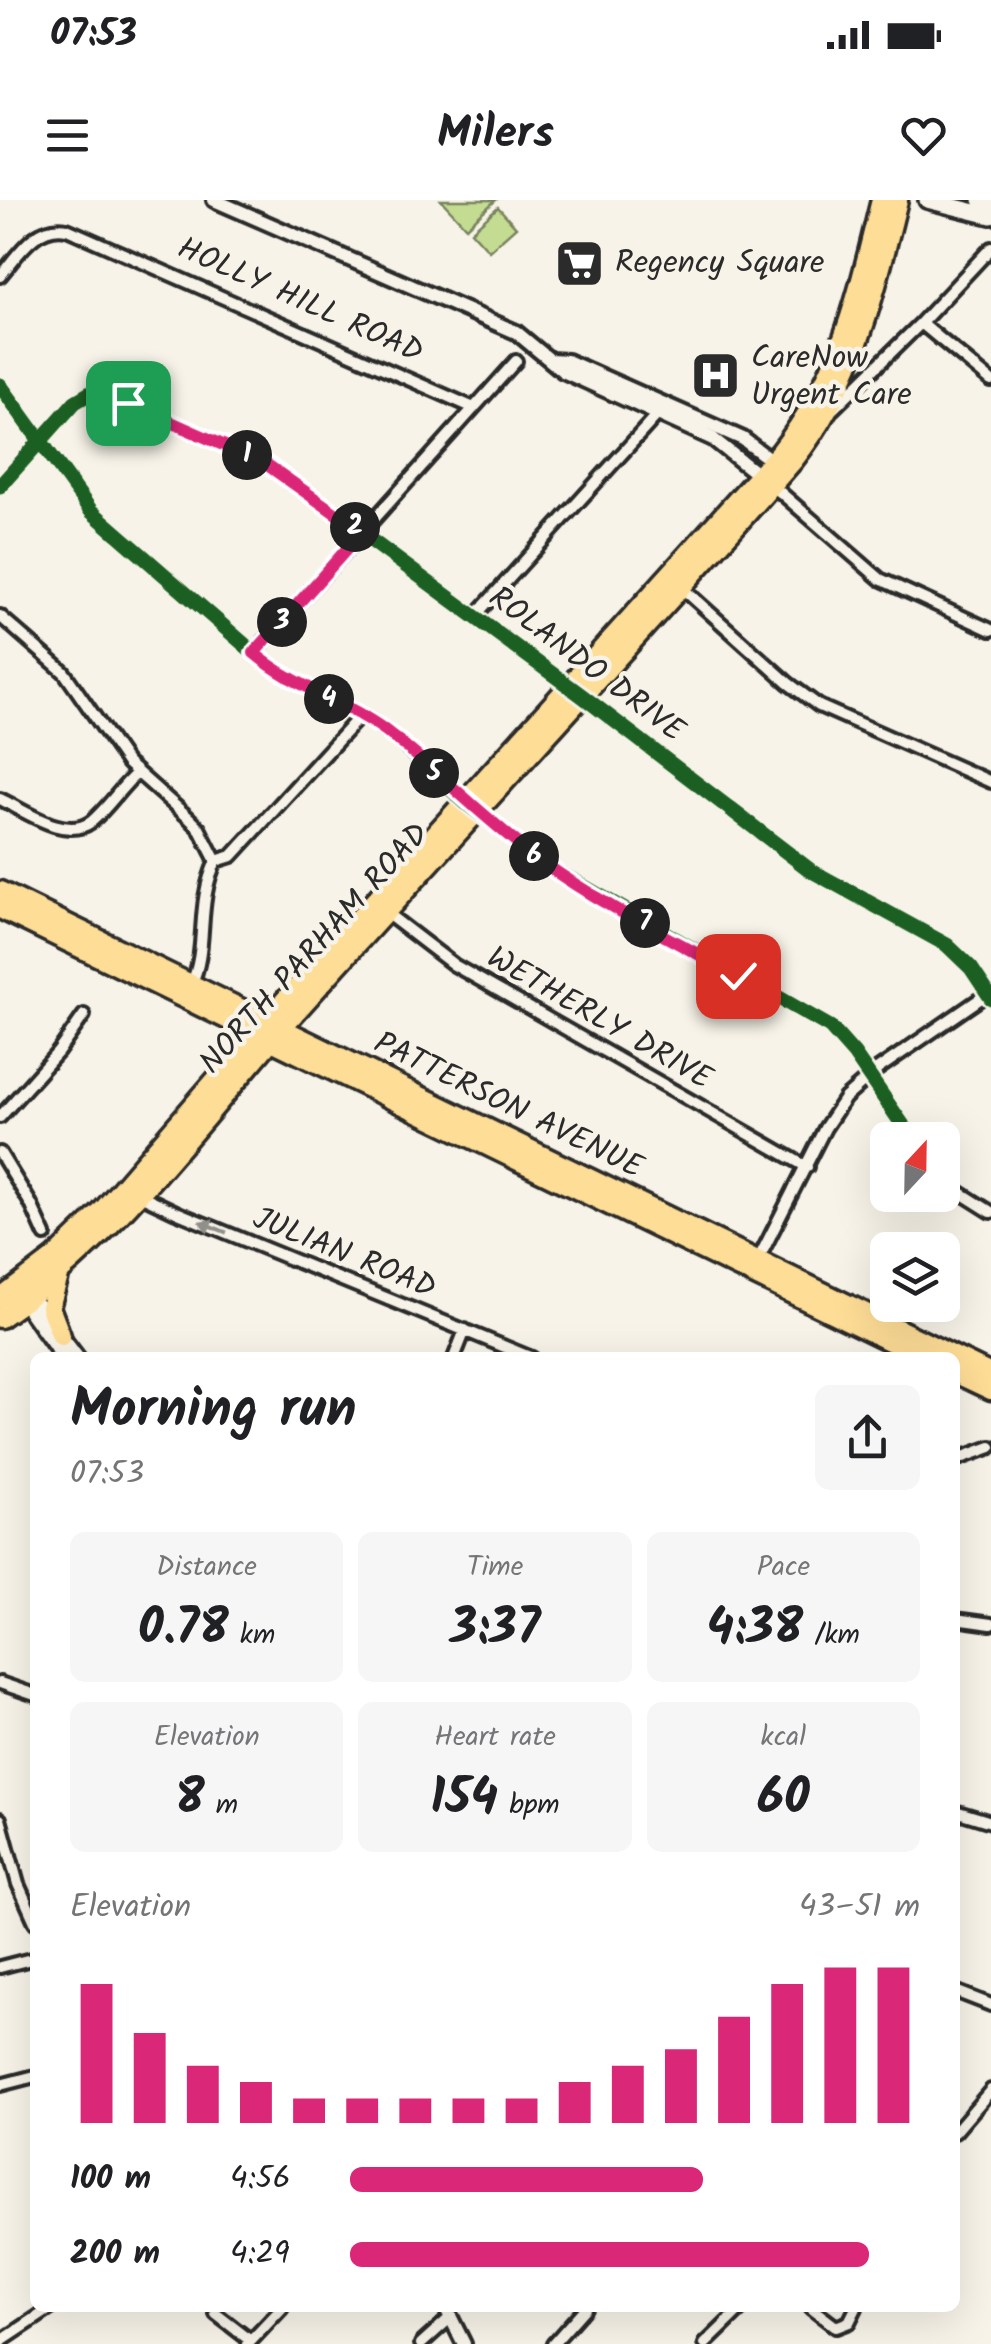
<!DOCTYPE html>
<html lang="en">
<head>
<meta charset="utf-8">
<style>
	body { margin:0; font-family:Kalam,sans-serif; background:#f6f6f6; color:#202124; height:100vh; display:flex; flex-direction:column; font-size:38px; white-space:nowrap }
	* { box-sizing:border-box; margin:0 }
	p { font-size:32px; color:#757577 }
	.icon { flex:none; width:55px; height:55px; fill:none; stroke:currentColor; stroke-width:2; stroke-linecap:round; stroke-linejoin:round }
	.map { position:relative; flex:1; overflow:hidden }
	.sheet { position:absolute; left:30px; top:1152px; width:930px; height:960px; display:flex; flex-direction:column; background:#fff; border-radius:15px; box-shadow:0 10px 40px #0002 }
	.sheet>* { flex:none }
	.needle { width:65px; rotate:22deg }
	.fabs { position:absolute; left:870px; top:922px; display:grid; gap:20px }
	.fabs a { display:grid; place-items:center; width:90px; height:90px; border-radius:15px; background:#fff; box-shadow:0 10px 40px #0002; font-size:50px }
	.pin { position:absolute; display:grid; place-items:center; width:85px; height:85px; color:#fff; margin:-42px; border-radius:20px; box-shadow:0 5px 15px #0006 }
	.km { position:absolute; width:50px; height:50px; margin:-25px; border-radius:50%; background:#222; color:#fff; font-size:28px; line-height:50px; text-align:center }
	.round { display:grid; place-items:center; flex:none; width:105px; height:105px; border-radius:15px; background:#f6f6f6 }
	.overview { display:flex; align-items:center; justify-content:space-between; height:170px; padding:0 40px }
	h1 { font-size:55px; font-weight:700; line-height:75px }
	.stats { display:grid; grid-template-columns:repeat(3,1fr); gap:15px; height:170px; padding:10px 40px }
	.stats div { display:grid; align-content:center; border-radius:15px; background:#f6f6f6; text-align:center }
	.stats b { font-size:50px; font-weight:700 }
	.stats small { font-size:28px; font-weight:400 }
	.stats p { font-size:28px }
	.chart { height:280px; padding:20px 40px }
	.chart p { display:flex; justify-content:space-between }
	.chart svg { width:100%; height:180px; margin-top:10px; stroke:#db2777; stroke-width:6 }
	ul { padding:0 40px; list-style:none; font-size:32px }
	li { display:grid; grid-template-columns:160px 120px 1fr; align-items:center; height:75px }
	li i { height:25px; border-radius:12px; background:#db2777 }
	.status { display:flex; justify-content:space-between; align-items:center; height:70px; padding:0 50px; background:#fff; direction:ltr }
	.status svg { height:28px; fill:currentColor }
	header { display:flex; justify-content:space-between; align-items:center; height:130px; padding:0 40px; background:#fff; font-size:45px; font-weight:700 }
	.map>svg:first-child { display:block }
	.green { fill:#c4dc92; stroke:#78845e; stroke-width:2.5 }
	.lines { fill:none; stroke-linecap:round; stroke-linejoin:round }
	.minor-casing { stroke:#2b2b2b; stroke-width:18 }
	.tertiary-casing { stroke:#2b2b2b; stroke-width:20 }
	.secondary-casing { stroke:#2b2b2b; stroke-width:22 }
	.primary-casing { stroke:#2b2b2b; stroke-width:25 }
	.trunk-casing { stroke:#2b2b2b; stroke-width:25 }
	.minor { stroke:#f7f3e8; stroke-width:10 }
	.tertiary { stroke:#f7f3e8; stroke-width:12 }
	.secondary { stroke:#f7f3e8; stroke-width:15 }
	.primary { stroke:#fedd96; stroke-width:18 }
	.trunk { stroke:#fedd96; stroke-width:18 }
	.cycleway-casing { stroke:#f7f3e8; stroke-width:21 }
	.cycleway { stroke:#1b5e20; stroke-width:15 }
	.oneway { fill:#918f8a }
	.route-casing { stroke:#fff; stroke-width:20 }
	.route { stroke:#db2777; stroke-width:12 }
	.labels { text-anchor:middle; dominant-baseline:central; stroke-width:9; stroke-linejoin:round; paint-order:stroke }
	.poi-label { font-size:32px; fill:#2b2b2b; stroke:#f7f3e8; text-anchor:start }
	.street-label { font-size:32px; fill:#2b2b2b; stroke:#f7f3e8 }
</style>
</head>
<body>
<div class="status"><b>07:53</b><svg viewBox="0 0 49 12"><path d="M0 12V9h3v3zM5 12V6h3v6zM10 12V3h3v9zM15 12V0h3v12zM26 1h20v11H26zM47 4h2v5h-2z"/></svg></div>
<header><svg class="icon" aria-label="menu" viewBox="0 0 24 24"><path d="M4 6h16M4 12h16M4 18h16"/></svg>Milers<svg class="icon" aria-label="heart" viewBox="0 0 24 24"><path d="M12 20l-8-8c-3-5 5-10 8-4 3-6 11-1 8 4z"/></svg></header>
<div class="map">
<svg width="991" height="2144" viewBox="0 0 991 2144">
	<rect width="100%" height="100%" fill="#f7f3e8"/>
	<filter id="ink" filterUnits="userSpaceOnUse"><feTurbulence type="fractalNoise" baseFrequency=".01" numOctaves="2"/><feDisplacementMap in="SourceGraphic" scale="20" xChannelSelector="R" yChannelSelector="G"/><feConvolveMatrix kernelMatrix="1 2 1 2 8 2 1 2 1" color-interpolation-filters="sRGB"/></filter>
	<g filter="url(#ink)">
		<!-- green -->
		<path class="green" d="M441 0H496L466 27Z
			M498 7 516 27 489 51 471 31Z"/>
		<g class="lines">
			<defs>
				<path id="minor" d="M0 76C18 55 36 23 67 29L474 208
					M921 123 991 181
					M0 185 91 311 268 465 361 515 388 533 465 602 548 666 830 827 854 854 913 940
					M833 209 921 123 991 48
					M772 285 880 379 991 430
					M0 286 75 202 92 192 112 196 173 222 277 271 581 495 810 670 947 745 971 768 991 798
					M680 386 788 483 819 506 991 582
					M0 416 64 472 127 563 189 618 199 628 216 661
					M475 416 658 214
					M254 453 516 161
					M0 599C24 610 65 641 91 622 108 608 120 588 136 574
					M385 712 454 765 807 967
					M191 785C209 747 195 706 216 661L232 656 361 515
					M0 917 58 852 84 815
					M0 953 31 1004 45 1035
					M942 981 991 1012
					M138 994 176 1012 532 1158
					M756 1064 825 928 845 898 878 869 990 792
					M454 1158 465 1130
					M955 1260 991 1247
					M955 1419 991 1424
					M0 1483 35 1495
					M955 1611 991 1622
					M0 1619 18 1684 35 1722
					M0 1767 35 1758
					M955 1791 991 1805
					M0 1885 35 1876
					M955 1932 991 1890
					M811 2108 836 2127 849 2122 856 2108
					M216 2114 251 2141
					M0 2142 51 2108
					M248 2144 282 2108
					M421 2144 451 2117
					M553 2144 585 2108
					M705 2144 742 2108"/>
				<path id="tertiary" d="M214 0 516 132 563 171 713 239 762 278
					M551 160 567 161 743 239 772 261V267
					M28 1092 78 1158
					M18 1095 63 1158
					M446 2108 464 2144"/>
				<path id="secondary" d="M927 0 991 16
					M981 0 991 6"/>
				<path id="primary" d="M0 691 991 1174
					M0 709 924 1158
					M955 1173 991 1190"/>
				<path id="trunk" d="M59 1076 50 1107 61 1136
					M0 1099 55 1057 101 1012 274 812 780 252C843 171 857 96 881 0
					M0 1118C115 1041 197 924 288 821 455 633 629 450 794 260 856 181 874 95 898 0"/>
			</defs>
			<!-- minor casing -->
			<use href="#minor" class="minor-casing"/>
			<!-- tertiary casing -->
			<use href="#tertiary" class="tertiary-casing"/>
			<!-- secondary casing -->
			<use href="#secondary" class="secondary-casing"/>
			<!-- primary casing -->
			<use href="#primary" class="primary-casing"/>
			<!-- trunk casing -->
			<use href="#trunk" class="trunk-casing"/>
			<!-- minor -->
			<use href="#minor" class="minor"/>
			<!-- tertiary -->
			<use href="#tertiary" class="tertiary"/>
			<!-- secondary -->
			<use href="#secondary" class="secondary"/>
			<!-- primary -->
			<use href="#primary" class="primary"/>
			<!-- trunk -->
			<use href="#trunk" class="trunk"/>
			<defs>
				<path id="cycleway" d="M0 185 91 311 268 465 361 515 388 533 465 602 548 666 830 827 854 854 913 940
					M0 286 75 202 92 192 112 196 173 222 277 271 581 495 810 670 947 745 971 768 991 798"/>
			</defs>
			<!-- cycleway casing -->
			<use href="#cycleway" class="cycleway-casing"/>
			<!-- cycleway -->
			<use href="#cycleway" class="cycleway"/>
		</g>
		<!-- one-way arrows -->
		<defs><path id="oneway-solid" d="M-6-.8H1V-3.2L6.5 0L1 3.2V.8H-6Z" transform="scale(2.5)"/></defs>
		<use class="oneway" href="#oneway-solid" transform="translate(213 1027) rotate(-158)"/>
	</g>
	<g class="lines" filter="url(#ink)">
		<defs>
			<path id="route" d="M128 203 266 264 362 332 254 453C294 487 344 500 386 531 441 573 489 624 545 664 605 707 674 740 738 776"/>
		</defs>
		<!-- route casing -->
		<use href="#route" class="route-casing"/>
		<!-- route -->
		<use href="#route" class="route"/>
	</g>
	<!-- icons -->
	<defs>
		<symbol id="supermarket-square" viewBox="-11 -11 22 22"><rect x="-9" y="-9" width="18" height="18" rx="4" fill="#2b2b2b" stroke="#f7f3e8"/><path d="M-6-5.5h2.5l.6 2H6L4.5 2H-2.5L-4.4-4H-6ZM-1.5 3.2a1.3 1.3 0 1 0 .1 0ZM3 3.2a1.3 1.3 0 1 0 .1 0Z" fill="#fff"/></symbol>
		<symbol id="hospital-square" viewBox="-11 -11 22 22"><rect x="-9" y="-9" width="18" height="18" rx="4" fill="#2b2b2b" stroke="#f7f3e8"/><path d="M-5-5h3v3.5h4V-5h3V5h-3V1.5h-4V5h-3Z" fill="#fff"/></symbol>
	</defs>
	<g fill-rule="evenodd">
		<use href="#supermarket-square" x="552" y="36" width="55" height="55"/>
		<use href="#hospital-square" x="688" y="148" width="55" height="55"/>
	</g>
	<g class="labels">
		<!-- poi labels -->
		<g class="poi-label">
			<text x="615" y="63">Regency Square</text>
			<text x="751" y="158">CareNow<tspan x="751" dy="37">Urgent Care</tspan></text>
		</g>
		<!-- street labels -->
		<g class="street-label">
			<text transform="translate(300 101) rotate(24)">HOLLY HILL ROAD</text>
			<text transform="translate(586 465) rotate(37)">ROLANDO DRIVE</text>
			<text transform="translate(315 749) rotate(-48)">NORTH PARHAM ROAD</text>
			<text transform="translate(599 819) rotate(30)">WETHERLY DRIVE</text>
			<text transform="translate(508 906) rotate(26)">PATTERSON AVENUE</text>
			<text transform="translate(344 1054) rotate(22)">JULIAN ROAD</text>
		</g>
	</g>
</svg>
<div class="fabs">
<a><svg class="needle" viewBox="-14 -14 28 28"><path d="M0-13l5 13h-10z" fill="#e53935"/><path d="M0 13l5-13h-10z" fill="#757577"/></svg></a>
<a><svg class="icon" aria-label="layers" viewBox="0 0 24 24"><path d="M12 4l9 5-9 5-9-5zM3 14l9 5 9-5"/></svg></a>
</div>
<div class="pin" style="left:128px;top:203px;background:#1e9e55"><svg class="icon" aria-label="arrive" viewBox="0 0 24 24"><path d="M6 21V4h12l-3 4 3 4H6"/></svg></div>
<div class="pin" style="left:738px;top:776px;background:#d93025"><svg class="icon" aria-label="check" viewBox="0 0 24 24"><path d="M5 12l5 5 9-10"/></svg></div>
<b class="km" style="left:247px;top:255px">1</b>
<b class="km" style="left:355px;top:327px">2</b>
<b class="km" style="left:282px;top:422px">3</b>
<b class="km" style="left:329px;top:499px">4</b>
<b class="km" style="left:434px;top:573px">5</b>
<b class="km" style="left:534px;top:656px">6</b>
<b class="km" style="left:645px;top:723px">7</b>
<section class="sheet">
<div class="overview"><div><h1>Morning run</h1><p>07:53</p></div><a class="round"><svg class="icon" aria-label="share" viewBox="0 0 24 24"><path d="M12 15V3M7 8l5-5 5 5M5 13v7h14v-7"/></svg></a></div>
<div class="stats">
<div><p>Distance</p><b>0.78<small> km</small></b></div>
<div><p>Time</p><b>3:37</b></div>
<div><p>Pace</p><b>4:38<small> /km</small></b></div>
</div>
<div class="stats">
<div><p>Elevation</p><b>8<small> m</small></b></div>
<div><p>Heart rate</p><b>154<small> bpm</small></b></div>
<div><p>kcal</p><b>60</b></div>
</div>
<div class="chart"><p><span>Elevation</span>43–51 m</p>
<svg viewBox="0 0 160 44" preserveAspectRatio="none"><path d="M5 44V10M15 44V22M25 44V30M35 44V34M45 44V38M55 44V38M65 44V38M75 44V38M85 44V38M95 44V34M105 44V30M115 44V26M125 44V18M135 44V10M145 44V6M155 44V6"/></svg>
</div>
<ul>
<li><b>100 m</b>4:56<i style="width:62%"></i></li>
<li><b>200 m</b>4:29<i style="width:91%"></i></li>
</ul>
</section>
</div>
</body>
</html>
